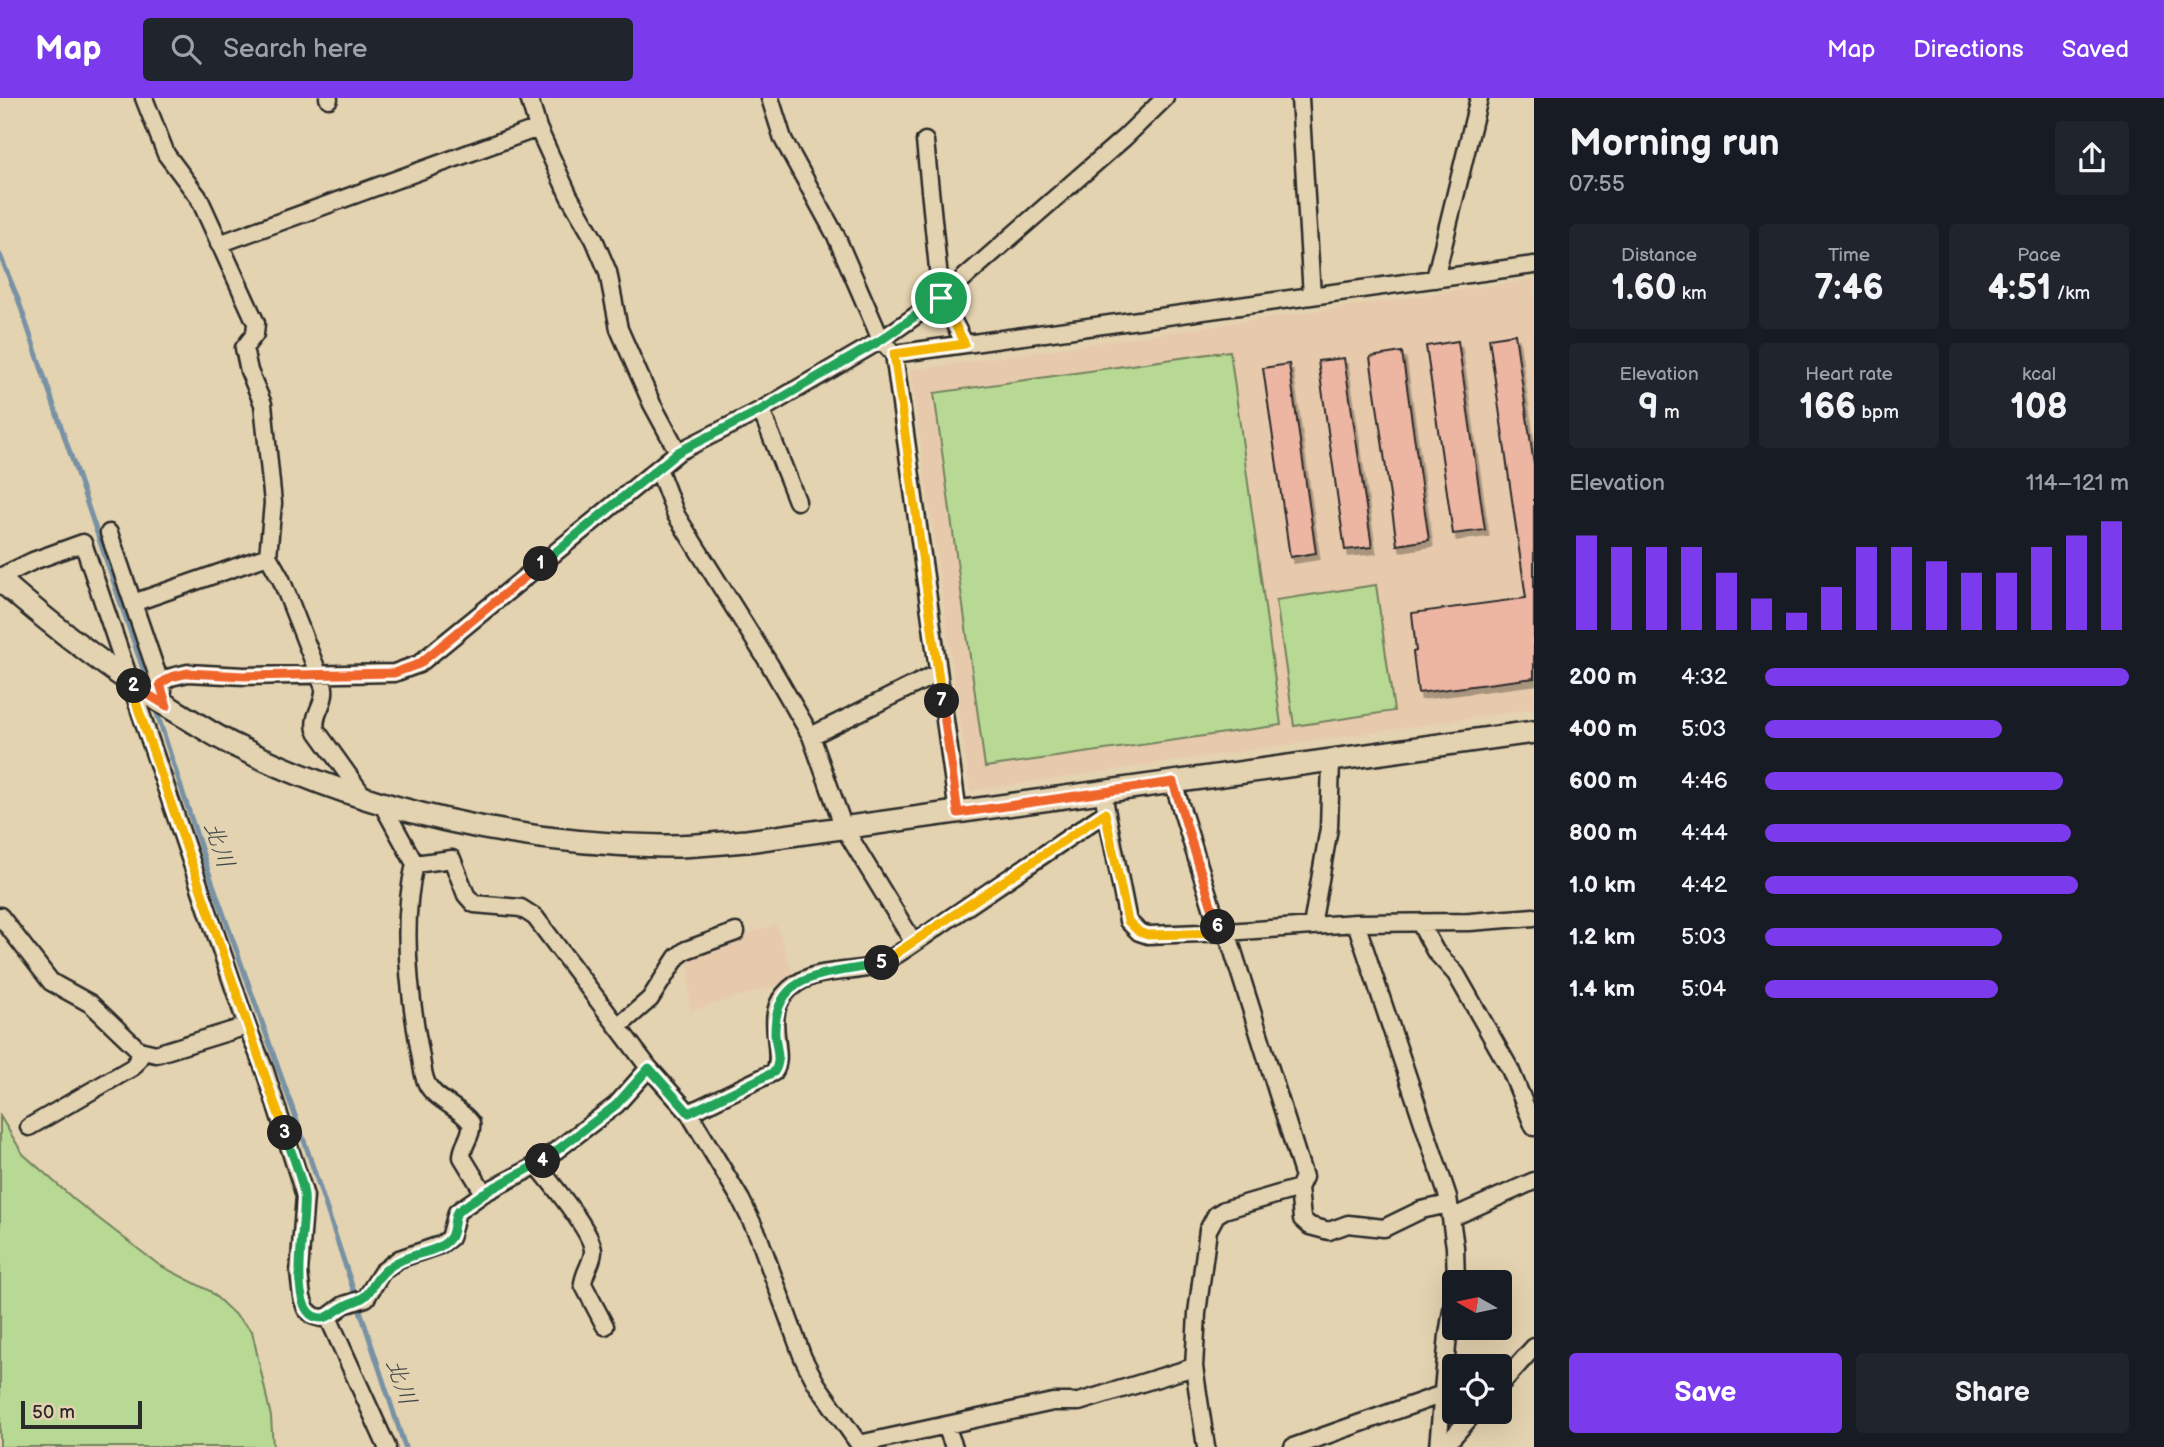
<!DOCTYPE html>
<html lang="en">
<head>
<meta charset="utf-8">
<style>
	body { margin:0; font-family:"Balsamiq Sans","Klee One",sans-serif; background:#20242c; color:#f1f3f6; height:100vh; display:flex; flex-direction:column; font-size:26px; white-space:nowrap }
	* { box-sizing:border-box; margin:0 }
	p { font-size:23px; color:#9ea1a6 }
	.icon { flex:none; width:38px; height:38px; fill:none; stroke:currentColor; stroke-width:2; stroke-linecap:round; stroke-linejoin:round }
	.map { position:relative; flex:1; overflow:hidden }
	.panel { display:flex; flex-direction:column; background:#171b24; width:630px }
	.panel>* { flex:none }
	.needle { width:46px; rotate:279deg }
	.tools { position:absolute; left:1442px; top:1172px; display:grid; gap:14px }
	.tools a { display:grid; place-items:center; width:70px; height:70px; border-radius:7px; background:#171b24; box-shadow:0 7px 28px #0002; font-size:35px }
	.scale { position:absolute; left:21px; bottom:18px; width:121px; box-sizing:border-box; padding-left:7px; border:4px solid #2b2b2b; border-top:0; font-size:19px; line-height:24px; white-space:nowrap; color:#2b2b2b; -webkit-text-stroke:5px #e4d3b0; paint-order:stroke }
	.pin { position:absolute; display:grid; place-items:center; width:60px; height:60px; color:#fff; margin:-30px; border:4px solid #fff; border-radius:50%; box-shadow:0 2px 7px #0007 }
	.km { position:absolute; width:35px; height:35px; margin:-18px; border-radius:50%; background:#222; color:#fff; font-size:19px; line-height:35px; text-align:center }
	.round { display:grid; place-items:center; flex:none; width:74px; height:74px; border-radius:7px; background:#20242c }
	.summary { display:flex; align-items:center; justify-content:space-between; height:119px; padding:0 35px }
	h1 { font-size:38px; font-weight:800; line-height:52px }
	.metrics { display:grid; grid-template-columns:repeat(3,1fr); gap:10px; height:119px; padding:7px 35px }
	.metrics div { display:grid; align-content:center; border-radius:7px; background:#20242c; text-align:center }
	.metrics b { font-size:35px; font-weight:800 }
	.metrics small { font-size:19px; font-weight:400 }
	.metrics p { font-size:19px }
	.chart { height:196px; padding:14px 35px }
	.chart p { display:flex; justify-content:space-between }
	.chart svg { width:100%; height:126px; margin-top:7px; stroke:#7c3aed; stroke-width:6 }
	.primary-button { display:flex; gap:14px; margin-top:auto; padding:14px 35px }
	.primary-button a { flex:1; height:80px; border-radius:7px; background:#7c3aed; color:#fff; font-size:28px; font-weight:800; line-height:80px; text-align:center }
	.primary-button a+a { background:#20242c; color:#f1f3f6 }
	ul { padding:0 35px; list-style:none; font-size:23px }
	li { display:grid; grid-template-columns:112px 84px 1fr; align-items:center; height:52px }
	li i { height:18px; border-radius:9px; background:#7c3aed }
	header { display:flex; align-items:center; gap:42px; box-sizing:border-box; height:98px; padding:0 35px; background:#7c3aed; color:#fff }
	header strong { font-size:33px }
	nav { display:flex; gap:38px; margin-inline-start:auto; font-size:24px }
	.search { width:490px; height:63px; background:#20242c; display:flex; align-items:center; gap:18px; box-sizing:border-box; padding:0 24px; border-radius:7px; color:#9ea1a6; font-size:26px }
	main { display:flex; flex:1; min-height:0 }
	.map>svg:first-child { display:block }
	.built { fill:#e7caac }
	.green { fill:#b8d993; stroke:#72825f; stroke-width:2 }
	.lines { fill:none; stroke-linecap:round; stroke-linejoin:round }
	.stream { stroke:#7892a5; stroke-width:5 }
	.building { fill:#edb6a3; stroke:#2b2b2b; stroke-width:2; filter:url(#shadow) }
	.minor-casing { stroke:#2b2b2b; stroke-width:21 }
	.tertiary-casing { stroke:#2b2b2b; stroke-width:26 }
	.minor { stroke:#e4d3b0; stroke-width:16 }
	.tertiary { stroke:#e4d3b0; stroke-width:21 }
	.split-1-casing { stroke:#fff; stroke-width:14 }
	.split-2-casing { stroke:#fff; stroke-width:14 }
	.split-3-casing { stroke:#fff; stroke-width:14 }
	.split-4-casing { stroke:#fff; stroke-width:14 }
	.split-5-casing { stroke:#fff; stroke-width:14 }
	.split-6-casing { stroke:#fff; stroke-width:14 }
	.split-7-casing { stroke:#fff; stroke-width:14 }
	.split-8-casing { stroke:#fff; stroke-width:14 }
	.split-1 { stroke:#22a559; stroke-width:9 }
	.split-2 { stroke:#f0652b; stroke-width:9 }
	.split-3 { stroke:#f5b400; stroke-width:9 }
	.split-4 { stroke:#22a559; stroke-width:9 }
	.split-5 { stroke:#22a559; stroke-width:9 }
	.split-6 { stroke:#f5b400; stroke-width:9 }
	.split-7 { stroke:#f0652b; stroke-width:9 }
	.split-8 { stroke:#f5b400; stroke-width:9 }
	.labels { text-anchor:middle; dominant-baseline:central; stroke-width:5; stroke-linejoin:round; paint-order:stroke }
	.water-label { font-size:24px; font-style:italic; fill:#3e4549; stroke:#e4d3b0 }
</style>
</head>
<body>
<header>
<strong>Map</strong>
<div class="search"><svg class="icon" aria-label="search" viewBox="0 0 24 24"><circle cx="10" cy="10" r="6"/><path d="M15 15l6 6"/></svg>Search here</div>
<nav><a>Map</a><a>Directions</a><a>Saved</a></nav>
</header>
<main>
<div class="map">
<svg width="1534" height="1349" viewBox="0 0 1534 1349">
	<defs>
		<filter id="shadow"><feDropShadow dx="3.5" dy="6" stdDeviation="0" flood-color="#0004"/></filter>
	</defs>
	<rect width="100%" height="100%" fill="#e4d3b0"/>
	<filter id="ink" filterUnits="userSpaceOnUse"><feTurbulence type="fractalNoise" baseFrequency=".0143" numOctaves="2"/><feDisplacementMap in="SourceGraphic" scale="14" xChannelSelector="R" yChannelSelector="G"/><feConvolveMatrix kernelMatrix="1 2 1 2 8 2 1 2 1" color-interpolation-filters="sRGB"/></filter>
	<g filter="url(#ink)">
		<!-- built -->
		<path class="built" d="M1534 181V611L970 693 910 272Z
			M776 826 795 882 690 913 688 856Z"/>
		<!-- green -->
		<path class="green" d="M1230 253 1281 627 985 669 934 295Z
			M1376 487 1394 613 1294 628 1276 502Z
			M0 1018 23 1056 76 1103 159 1167 210 1193 252 1233 271 1319 273 1349H0Z"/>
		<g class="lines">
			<!-- stream -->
			<path class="stream" d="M0 157 18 201 148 586
				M155 609 208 772 308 1054 405 1349"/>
		</g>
		<!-- building -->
		<path class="building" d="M1515 236 1534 367V580L1418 595 1413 554 1416 553 1412 515 1526 500 1489 240Z
			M1458 243 1485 432 1453 436 1426 248Z
			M1402 254 1429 442 1397 447 1370 259Z
			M1344 260 1372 449 1345 452 1318 263Z
			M1289 266 1316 455 1290 459 1263 270Z"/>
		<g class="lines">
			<defs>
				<path id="minor" d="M144 0 166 56 199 100 256 225 255 236 244 250 249 273 263 306 266 335 273 405 268 458 281 481 324 590C326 606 312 616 316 632L364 699
					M328 0 329 1
					M529 0 538 30 569 98 594 141 608 174 619 231 652 306 678 354
					M770 0 783 41 836 138 881 242 894 256 958 715
					M1300 0 1312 198
					M925 43 941 200 965 246
					M219 146 538 30
					M1435 181 1479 0
					M894 256 1534 167
					M761 312 797 403
					M658 370 676 417 770 567 811 638 844 730 914 845
					M109 435 163 593
					M0 479 33 463 83 445 247 928 265 973 305 1098 299 1174 302 1199 306 1211 314 1218 321 1220 328 1219 344 1207 366 1200 382 1174 399 1161 440 1147 450 1140 457 1114 484 1095 537 1067 616 1007 649 970
					M133 505 268 458
					M160 586 171 579 188 575 244 578 394 575 419 566 678 354 761 312 881 242 941 200 1124 40 1165 0
					M811 638 938 575
					M1173 684 1220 835
					M381 704 415 766C401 823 409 896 420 954 422 964 422 976 427 986 436 1003 460 1009 471 1025 473 1038 462 1046 462 1059L484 1095
					M1105 706 1128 823 1139 834 1148 837 1227 834 1356 825 1470 824 1534 819
					M415 766 452 761 466 797 474 806 521 810 535 819 649 970 689 1015 741 1102 758 1137 803 1260 816 1285 861 1349
					M0 818 51 884 91 906 139 952 156 956 247 928
					M1356 825 1448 1099 1455 1149 1456 1185
					M1420 825 1435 853 1456 876 1510 971 1534 1029
					M1312 828 1329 730 1331 663
					M619 928 650 901 677 859 686 852 736 834
					M689 1015 774 974C786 957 764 920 784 897 812 863 857 881 888 862 912 848 935 830 959 814 1008 781 1056 748 1105 715
					M29 1029 133 969 143 954
					M537 1067C550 1084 594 1135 593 1154 592 1166 584 1174 583 1186L605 1228
					M1299 1090 1302 1121 1310 1128 1329 1133 1348 1126 1384 1130 1421 1112 1449 1106
					M1451 1120 1534 1083
					M328 1219 387 1349
					M1500 1287 1534 1249
					M946 1328 954 1349
					M859 1346 1053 1304H1079L1194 1269
					M1206 1349 1194 1269 1197 1215 1208 1132 1216 1117 1224 1112 1299 1090 1304 1079 1227 834
					M1293 1349 1454 1292
					M1438 1349 1448 1237 1454 1199
					M1444 1349 1475 1314"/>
				<path id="tertiary" d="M0 482C59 534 120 580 187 620 204 630 220 641 238 649 368 713 518 746 663 748 691 749 719 745 747 743L1534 634"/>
			</defs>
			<!-- minor casing -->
			<use href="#minor" class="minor-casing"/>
			<!-- tertiary casing -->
			<use href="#tertiary" class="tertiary-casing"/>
			<!-- minor -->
			<use href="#minor" class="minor"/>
			<!-- tertiary -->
			<use href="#tertiary" class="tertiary"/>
		</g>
	</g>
	<g class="lines" filter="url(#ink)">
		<defs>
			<path id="split-1" d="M541 466 678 354 761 312 881 242 941 200"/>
			<path id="split-2" d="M134 588 167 608 160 586 171 579 188 575 244 578 394 575 419 566 541 466"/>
			<path id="split-3" d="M134 588 129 584 285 1035"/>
			<path id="split-4" d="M285 1035C291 1055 301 1076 304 1097 308 1119 283 1221 322 1220 329 1220 335 1213 341 1210 358 1199 362 1207 374 1186 396 1150 434 1161 450 1140 455 1133 453 1122 457 1114L484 1095 543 1063"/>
			<path id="split-5" d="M543 1063 616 1007 649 970 689 1015 774 974C783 962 774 946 775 932 776 868 838 878 882 865"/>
			<path id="split-6" d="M882 865 1105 715 1128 823 1139 834 1148 837 1220 835 1218 829"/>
			<path id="split-7" d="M942 603 958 715 1173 684 1218 829"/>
			<path id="split-8" d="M941 200 965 246 894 256 942 603"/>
		</defs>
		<!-- split-1 casing -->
		<use href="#split-1" class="split-1-casing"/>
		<!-- split-2 casing -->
		<use href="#split-2" class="split-2-casing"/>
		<!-- split-3 casing -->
		<use href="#split-3" class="split-3-casing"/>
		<!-- split-4 casing -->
		<use href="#split-4" class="split-4-casing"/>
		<!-- split-5 casing -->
		<use href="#split-5" class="split-5-casing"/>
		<!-- split-6 casing -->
		<use href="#split-6" class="split-6-casing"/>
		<!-- split-7 casing -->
		<use href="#split-7" class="split-7-casing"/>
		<!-- split-8 casing -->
		<use href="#split-8" class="split-8-casing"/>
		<!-- split-1 -->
		<use href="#split-1" class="split-1"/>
		<!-- split-2 -->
		<use href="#split-2" class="split-2"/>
		<!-- split-3 -->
		<use href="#split-3" class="split-3"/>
		<!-- split-4 -->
		<use href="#split-4" class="split-4"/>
		<!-- split-5 -->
		<use href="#split-5" class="split-5"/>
		<!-- split-6 -->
		<use href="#split-6" class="split-6"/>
		<!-- split-7 -->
		<use href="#split-7" class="split-7"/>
		<!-- split-8 -->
		<use href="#split-8" class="split-8"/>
	</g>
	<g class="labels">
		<!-- water labels -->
		<g class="water-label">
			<text transform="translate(219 747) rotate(71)">北川</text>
			<text transform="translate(401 1284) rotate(71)">北川</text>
		</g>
	</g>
</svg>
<div class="tools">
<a><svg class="needle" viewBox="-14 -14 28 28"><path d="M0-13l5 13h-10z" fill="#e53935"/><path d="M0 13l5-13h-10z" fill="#9ea1a6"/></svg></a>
<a><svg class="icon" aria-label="locate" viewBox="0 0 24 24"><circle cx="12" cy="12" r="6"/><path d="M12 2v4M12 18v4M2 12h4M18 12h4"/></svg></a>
</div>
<div class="scale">50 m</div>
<div class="pin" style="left:941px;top:200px;background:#1e9e55"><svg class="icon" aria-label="arrive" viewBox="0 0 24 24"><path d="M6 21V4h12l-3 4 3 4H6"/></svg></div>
<b class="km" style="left:541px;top:466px">1</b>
<b class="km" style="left:134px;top:588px">2</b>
<b class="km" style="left:285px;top:1035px">3</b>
<b class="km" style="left:543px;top:1063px">4</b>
<b class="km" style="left:882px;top:865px">5</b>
<b class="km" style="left:1218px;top:829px">6</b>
<b class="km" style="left:942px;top:603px">7</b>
</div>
<section class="panel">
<div class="summary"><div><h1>Morning run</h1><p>07:55</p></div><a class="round"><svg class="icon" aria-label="share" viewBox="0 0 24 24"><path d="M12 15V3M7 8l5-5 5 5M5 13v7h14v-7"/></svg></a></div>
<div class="metrics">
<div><p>Distance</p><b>1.60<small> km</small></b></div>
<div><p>Time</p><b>7:46</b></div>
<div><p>Pace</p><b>4:51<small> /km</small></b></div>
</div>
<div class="metrics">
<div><p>Elevation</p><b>9<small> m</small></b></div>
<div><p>Heart rate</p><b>166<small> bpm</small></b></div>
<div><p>kcal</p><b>108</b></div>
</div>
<div class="chart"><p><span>Elevation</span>114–121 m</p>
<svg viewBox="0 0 160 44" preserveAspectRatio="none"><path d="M5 44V11M15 44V15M25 44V15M35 44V15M45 44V24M55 44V33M65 44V38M75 44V29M85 44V15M95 44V15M105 44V20M115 44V24M125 44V24M135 44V15M145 44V11M155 44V6"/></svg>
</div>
<ul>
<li><b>200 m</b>4:32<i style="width:100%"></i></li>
<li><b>400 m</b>5:03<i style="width:65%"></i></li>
<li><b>600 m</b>4:46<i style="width:82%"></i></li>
<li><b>800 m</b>4:44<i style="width:84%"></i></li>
<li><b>1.0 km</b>4:42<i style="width:86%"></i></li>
<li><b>1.2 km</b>5:03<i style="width:65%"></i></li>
<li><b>1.4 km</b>5:04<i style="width:64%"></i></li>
</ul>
<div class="primary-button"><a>Save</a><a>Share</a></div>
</section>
</main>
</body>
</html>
